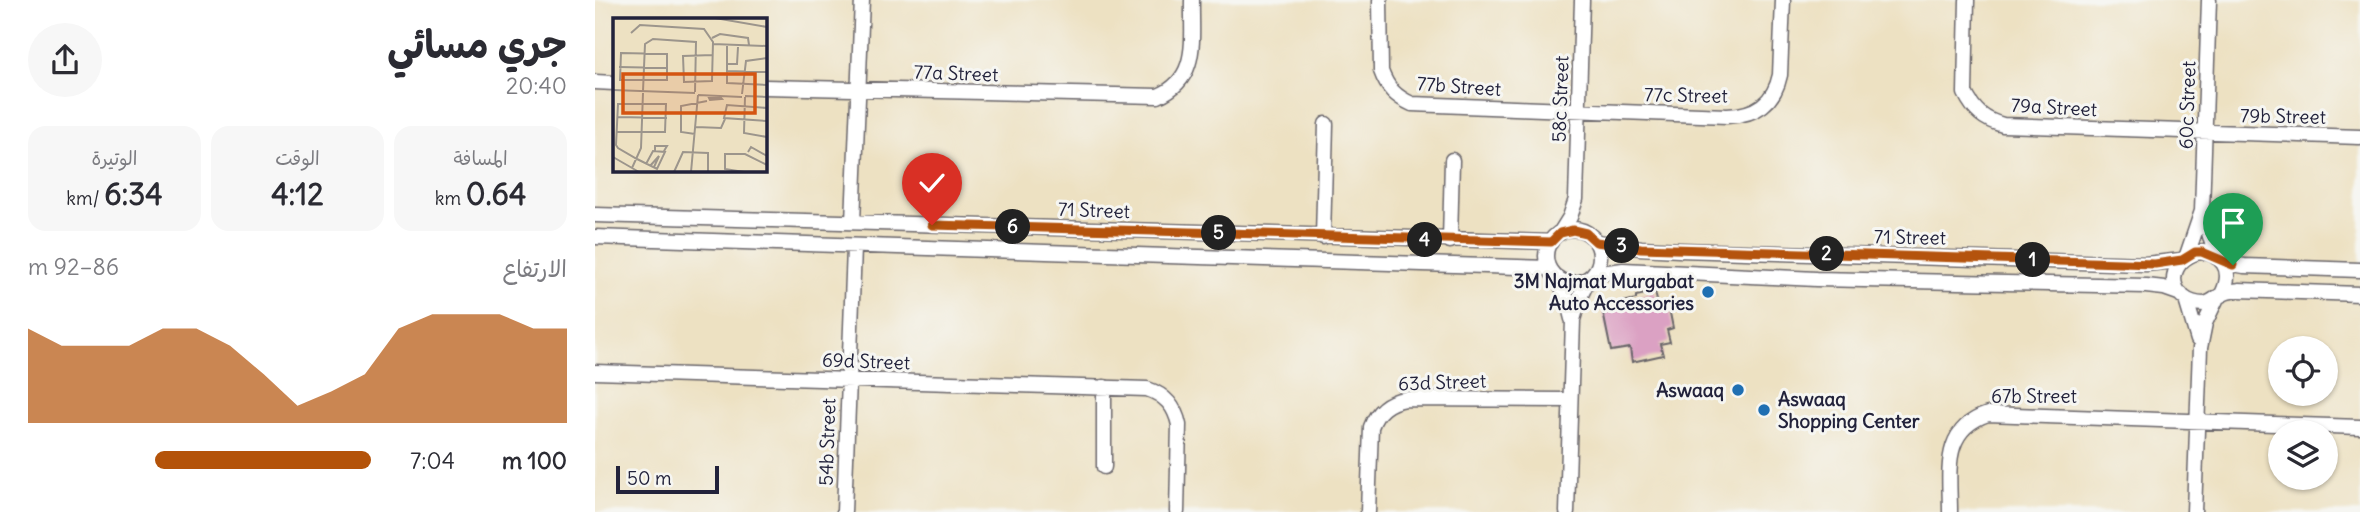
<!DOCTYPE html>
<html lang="ar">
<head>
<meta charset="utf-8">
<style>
	body { margin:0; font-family:Delius,"Playpen Sans Arabic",sans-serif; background:#f7f7f7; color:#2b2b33; direction:rtl; height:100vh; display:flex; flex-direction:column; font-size:26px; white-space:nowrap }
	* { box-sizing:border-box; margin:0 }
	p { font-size:23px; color:#7c7c81 }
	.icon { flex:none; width:38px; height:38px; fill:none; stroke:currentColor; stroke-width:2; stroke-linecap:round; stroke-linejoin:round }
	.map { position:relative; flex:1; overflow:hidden; direction:ltr }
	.details { display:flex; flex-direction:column; background:#fff; width:595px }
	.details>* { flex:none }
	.tools { position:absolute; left:1673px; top:336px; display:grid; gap:14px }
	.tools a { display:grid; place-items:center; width:70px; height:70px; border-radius:50%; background:#fff; box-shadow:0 2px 5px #0004; font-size:35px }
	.scale { position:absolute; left:21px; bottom:18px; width:103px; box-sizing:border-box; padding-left:7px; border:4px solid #22223b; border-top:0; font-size:19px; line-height:24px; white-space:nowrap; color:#22223b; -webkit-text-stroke:5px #f6f6f2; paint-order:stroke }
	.pin { position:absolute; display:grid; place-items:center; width:60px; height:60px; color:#fff; margin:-72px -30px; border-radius:50% 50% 50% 0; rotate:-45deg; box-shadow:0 0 7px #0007 }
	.pin .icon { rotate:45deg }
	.km { position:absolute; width:35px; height:35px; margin:-18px; border-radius:50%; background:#222; color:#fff; font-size:19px; line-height:35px; text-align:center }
	.round { display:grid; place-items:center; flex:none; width:74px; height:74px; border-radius:37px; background:#f7f7f7 }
	.summary { display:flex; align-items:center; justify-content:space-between; height:119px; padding:0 28px }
	h1 { font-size:38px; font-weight:700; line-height:52px }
	.metrics { display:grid; grid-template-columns:repeat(3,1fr); gap:10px; height:119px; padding:7px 28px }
	.metrics div { display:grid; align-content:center; border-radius:18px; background:#f7f7f7; text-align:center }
	.metrics b { font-size:30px; font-weight:700 }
	.metrics small { font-size:19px; font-weight:400 }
	.metrics p { font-size:19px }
	.chart { height:196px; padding:14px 28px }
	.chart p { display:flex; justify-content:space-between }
	.chart svg { width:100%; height:126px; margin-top:7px; fill:#b45309; opacity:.7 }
	ul { padding:0 28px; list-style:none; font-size:23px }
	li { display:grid; grid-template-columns:112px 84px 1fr; align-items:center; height:52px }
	li i { height:18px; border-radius:9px; background:#b45309 }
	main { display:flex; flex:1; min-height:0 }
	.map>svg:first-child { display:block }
	.building { fill:#dba1c3 }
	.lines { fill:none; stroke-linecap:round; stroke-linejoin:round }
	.minor-casing { stroke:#69656a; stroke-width:17 }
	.minor { stroke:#fff; stroke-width:14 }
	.route-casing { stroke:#fff; stroke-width:14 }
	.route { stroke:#b45309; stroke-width:9 }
	.poi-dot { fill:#1f6fb2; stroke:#f6f6f2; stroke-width:2.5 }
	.labels { text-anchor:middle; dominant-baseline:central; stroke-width:6; stroke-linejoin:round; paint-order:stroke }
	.street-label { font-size:19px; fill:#22223b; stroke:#f6f6f2 }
	.poi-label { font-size:19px; font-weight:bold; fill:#22223b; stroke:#f6f6f2; text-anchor:end }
	.inset-road { fill:none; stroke:#9c958c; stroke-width:2 }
	.view { fill:#d45411; fill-opacity:0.15; stroke:#d45411; stroke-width:3.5 }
	.inset-edge { fill:none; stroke:#22223b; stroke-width:3.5 }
</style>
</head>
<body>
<main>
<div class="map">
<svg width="1765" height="512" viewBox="0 0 1765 512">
	<rect width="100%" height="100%" fill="#f6f6f2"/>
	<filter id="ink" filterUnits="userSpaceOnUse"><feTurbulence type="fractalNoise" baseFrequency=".0143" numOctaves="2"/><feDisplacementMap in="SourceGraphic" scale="14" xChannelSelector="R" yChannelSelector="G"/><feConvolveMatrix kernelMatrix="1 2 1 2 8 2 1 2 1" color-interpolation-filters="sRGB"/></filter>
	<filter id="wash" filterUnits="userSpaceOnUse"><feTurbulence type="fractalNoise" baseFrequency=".00686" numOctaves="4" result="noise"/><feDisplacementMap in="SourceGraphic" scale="28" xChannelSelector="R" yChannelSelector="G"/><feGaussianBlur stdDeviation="1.57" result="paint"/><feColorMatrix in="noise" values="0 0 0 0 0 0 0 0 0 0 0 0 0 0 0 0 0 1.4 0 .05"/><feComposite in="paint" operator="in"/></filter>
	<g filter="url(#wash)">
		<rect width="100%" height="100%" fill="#ede1c2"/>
		<g id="blocks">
			<!-- building -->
			<path class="building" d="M1060 292 1063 305 1073 303 1078 328 1072 330 1075 342 1065 344 1068 355 1037 362 1035 348 1016 351 1007 307 1041 299V296Z"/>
		</g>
	</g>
	<g filter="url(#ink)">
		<use href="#blocks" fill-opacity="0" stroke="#69656a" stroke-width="2"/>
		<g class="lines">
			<defs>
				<path id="minor" d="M785 0 786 71C792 88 801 97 817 104L1132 116C1161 115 1179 103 1185 75L1188 0
					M1372 0 1370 93C1379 111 1389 120 1408 125L1765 137
					M0 82 19 83
					M170 87 563 96C605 78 596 39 597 0
					M1608 212 1621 257
					M0 215 956 242
					M258 222 267 0
					M951 256a27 27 0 1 1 54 0a27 27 0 1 1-54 0Z
					M965 233 975 217 981 199 987 0
					M0 237C318 250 636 257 954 268
					M728 237 731 124
					M855 241 857 160
					M1001 242 1046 248 1085 250 1551 264 1587 260
					M1592 255 1607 211 1614 0
					M1627 262 1649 266 1765 270
					M999 274 1028 270 1221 279 1551 286 1569 288 1586 294
					M963 278 972 299 977 319
					M1627 294C1632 284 1635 273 1628 263 1605 233 1560 272 1588 297 1594 302 1601 304 1609 304 1617 303 1621 297 1628 294 1633 291 1639 291 1644 290L1765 294
					M1591 300 1603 340
					M0 372 552 389C570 395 580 406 584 425L582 512
					M509 467V387
					M249 512 259 248
					M773 512 776 427C782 411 792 402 810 399L975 400
					M972 512 978 320 984 299 994 278
					M1355 512C1355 472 1346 429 1393 414L1765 427
					M1599 512 1605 348 1610 323 1621 300"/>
			</defs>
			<!-- minor casing -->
			<use href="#minor" class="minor-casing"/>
			<!-- minor -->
			<use href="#minor" class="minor"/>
		</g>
	</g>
	<g class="lines" filter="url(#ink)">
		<defs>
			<path id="route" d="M337 225 956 242 965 233 978 230 991 233 1001 242 1046 248 1560 264 1587 260 1600 252H1607L1638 265"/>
		</defs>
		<!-- route casing -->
		<use href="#route" class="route-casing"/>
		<!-- route -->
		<use href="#route" class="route"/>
	</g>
	<!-- markers -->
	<g class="poi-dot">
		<circle cx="1113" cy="292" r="7"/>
		<circle cx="1143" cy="390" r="7"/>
		<circle cx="1169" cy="410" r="7"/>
	</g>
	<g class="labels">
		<!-- street labels -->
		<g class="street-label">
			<text transform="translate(361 73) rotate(2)">77a Street</text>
			<text transform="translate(864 86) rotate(4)">77b Street</text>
			<text transform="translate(1091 95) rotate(1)">77c Street</text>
			<text transform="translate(965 99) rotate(-88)">58c Street</text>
			<text transform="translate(1592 105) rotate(-88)">60c Street</text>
			<text transform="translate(1459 107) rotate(3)">79a Street</text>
			<text transform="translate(1688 116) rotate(1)">79b Street</text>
			<text transform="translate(499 210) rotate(2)">71 Street</text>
			<text transform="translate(1315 237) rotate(1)">71 Street</text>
			<text transform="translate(271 361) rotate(2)">69d Street</text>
			<text transform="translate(847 382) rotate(-2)">63d Street</text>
			<text x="1439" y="396">67b Street</text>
			<text transform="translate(232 442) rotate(-88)">54b Street</text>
		</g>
		<!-- poi labels -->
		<g class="poi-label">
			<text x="1099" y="281">3M Najmat Murgabat<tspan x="1099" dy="22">Auto Accessories</tspan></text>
			<text x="1129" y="390">Aswaaq</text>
			<text x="1183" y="399" text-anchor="start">Aswaaq<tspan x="1183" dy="22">Shopping Center</tspan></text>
		</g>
	</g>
	<!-- overview -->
	<g transform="translate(18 18)">
		<rect width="154" height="154" fill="#ede1c2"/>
		<path class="inset-road" d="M102 0 154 9M18 15 27 7 91 11 100 24 99 62V63L71 64 70 38 100 37M99 20 107 16 135 20 136 27M100 26 154 28M114 27V65L154 67M8 35 54 36V62H7ZM113 46H124L125 29M6 49 55 50M113 53 154 54M0 72 82 75M30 73 32 26 40 21 83 24 82 74M129 76 133 43 154 40M85 77 129 79M132 78 154 79M132 79 131 115 154 119M96 80H108L109 81 97 82ZM154 90 114 87 111 100 154 103M5 99 54 100M83 109 108 110 112 101M4 114H52L53 86H5L3 127 5 130 24 141 44 151 52 134 40 133 33 146M82 116 68 114V88L94 83M42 133V128H54L51 133M135 134 138 129 154 138M0 139 26 154M37 148 46 138 41 149M19 150 28 130 30 75M61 154 70 134 95 135V154M78 154 85 77M131 154 112 151V136H132L154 147"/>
		<path class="view" d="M10 56H142V95H10Z"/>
		<rect width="154" height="154" class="inset-edge"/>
	</g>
</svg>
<div class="tools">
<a><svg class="icon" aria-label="locate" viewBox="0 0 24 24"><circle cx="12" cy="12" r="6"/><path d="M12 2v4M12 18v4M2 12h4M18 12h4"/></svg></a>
<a><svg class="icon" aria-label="layers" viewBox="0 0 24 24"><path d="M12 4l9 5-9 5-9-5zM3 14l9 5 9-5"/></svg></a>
</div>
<div class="scale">50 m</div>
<div class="pin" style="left:1638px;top:265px;background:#1e9e55"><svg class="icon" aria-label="arrive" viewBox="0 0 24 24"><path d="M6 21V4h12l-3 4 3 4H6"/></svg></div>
<div class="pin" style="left:337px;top:225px;background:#d93025"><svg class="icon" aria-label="check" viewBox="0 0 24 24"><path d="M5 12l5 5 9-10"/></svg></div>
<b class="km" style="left:1438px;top:260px">1</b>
<b class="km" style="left:1232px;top:254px">2</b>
<b class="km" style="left:1027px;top:246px">3</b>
<b class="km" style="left:830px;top:240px">4</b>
<b class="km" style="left:624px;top:233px">5</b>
<b class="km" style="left:418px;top:227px">6</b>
</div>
<section class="details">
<div class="summary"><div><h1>جري مسائي</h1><p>20:40</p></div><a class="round"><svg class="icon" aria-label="share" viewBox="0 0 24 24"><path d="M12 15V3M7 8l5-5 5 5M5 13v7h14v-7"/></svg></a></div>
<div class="metrics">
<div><p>المسافة</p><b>0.64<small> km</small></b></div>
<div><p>الوقت</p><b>4:12</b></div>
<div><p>الوتيرة</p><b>6:34<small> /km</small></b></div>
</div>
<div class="chart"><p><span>الارتفاع</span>86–92 m</p>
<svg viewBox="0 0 160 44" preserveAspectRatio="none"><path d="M0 44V11L10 17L20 17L30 17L40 11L50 11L60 17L70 27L80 38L90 33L100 27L110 11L120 6L130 6L140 6L150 11L160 11V44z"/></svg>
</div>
<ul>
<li><b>100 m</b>7:04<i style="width:63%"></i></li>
</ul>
</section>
</main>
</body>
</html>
